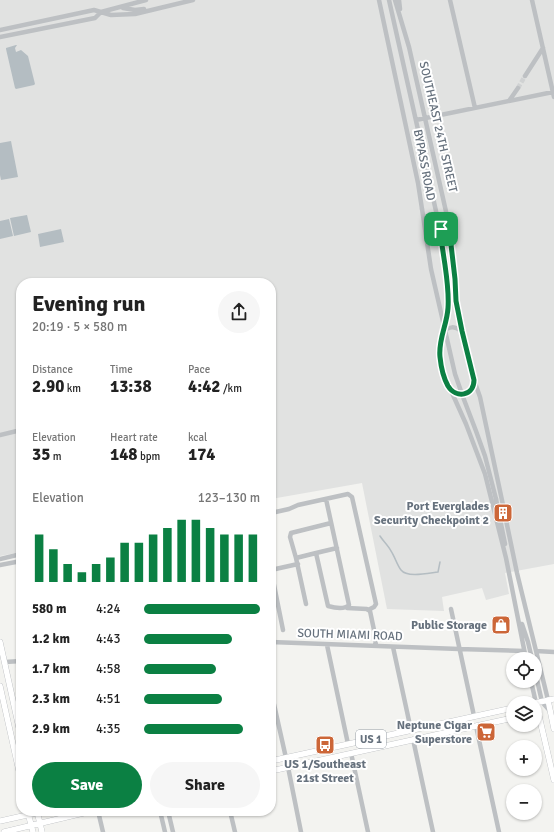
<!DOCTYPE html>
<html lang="en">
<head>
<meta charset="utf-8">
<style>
	body { margin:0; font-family:Signika,sans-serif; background:#f6f6f6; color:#222; height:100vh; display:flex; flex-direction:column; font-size:15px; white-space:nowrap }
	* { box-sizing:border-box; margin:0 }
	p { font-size:13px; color:#767676 }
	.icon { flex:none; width:22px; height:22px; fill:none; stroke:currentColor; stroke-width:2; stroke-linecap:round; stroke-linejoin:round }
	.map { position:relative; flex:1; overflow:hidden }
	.sheet { position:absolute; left:16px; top:278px; width:260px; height:538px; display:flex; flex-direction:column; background:#fff; border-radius:16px; box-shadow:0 1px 3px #0004 }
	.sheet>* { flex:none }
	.tools { position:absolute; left:506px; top:652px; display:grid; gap:8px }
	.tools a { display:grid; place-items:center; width:36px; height:36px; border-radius:50%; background:#fff; box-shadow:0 1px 3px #0004; font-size:20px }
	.pin { position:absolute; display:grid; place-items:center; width:34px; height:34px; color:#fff; margin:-17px; border-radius:8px; box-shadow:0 2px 6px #0006 }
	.round { display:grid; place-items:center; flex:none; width:42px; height:42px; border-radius:21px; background:#f6f6f6 }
	.headline { display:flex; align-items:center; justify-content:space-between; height:68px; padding:0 16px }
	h1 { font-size:22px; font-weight:700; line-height:30px }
	.stats { display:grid; grid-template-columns:repeat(3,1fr); gap:6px; height:68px; padding:4px 16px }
	.stats div { display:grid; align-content:center }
	.stats b { font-size:17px; font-weight:700 }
	.stats small { font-size:11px; font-weight:400 }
	.stats p { font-size:11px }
	.chart { height:112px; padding:8px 16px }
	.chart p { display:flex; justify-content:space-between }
	.chart svg { width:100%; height:72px; margin-top:4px; stroke:#0b8043; stroke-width:6 }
	.button { display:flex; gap:8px; margin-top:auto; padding:8px 16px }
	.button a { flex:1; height:46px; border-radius:24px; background:#0b8043; color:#fff; font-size:16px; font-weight:700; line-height:46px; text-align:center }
	.button a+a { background:#f6f6f6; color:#222 }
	ul { padding:0 16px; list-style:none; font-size:13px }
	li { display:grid; grid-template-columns:64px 48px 1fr; align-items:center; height:30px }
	li i { height:10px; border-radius:5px; background:#0b8043 }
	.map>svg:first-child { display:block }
	.built { fill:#e1e2e1 }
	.water { fill:#b4bdc2 }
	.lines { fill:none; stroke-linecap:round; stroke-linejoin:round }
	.stream { stroke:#b4bdc2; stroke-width:1.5 }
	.minor-tunnel { stroke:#d0d2d3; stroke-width:4.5; stroke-dasharray:4.5 2; stroke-linecap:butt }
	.major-casing { stroke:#afb2b6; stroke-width:6 }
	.minor { stroke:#bdc0c3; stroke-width:4.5 }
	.major { stroke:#fff; stroke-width:5.5 }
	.minor-bridge { stroke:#bdc0c3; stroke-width:4.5 }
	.route-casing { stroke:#fff; stroke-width:8 }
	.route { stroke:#0b8043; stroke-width:5 }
	.labels { text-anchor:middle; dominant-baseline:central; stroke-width:4; stroke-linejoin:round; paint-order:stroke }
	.shield { fill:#fff; stroke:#949ca4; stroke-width:1 }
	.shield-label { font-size:11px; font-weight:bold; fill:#66717d }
	.street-label { font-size:12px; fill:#66717d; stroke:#fff }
	.poi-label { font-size:12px; font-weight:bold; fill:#66717d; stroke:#fff; text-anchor:end }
</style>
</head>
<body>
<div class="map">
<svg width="554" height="832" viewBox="0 0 554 832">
	<rect width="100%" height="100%" fill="#f3f3f0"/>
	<!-- built -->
	<path class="built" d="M0 0H554V564L505 573 509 594 486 600 482 588 442 597 444 611 387 609 362 483 271 499V283H21V552L0 556Z"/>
	<!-- water -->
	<path class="water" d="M16 45H17L15 48 16 52 21 50 28 56 35 84 34 85 16 89 15 88 6 49V48Z
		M11 141 18 177 1 180 0 175V143Z
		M27 215 31 232 14 236 10 218Z
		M9 219 13 236 0 239V221Z
		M61 229 64 242 40 247 38 234Z"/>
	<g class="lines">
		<!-- stream -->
		<path class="stream" d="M380 536C383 541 388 545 391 551 395 557 397 565 401 570 407 578 429 573 438 572L440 562"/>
		<!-- minor-tunnel -->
		<path class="minor-tunnel" d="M518 88 525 76
			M503 505 506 520"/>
		<defs>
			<path id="major" d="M0 642 21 737
				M0 686 21 780
				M548 700 554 729
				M535 703 554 699
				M536 703 554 780
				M271 761 513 708
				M271 771 476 726 513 718
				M37 811 42 832
				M28 813 33 832
				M0 821 45 811
				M4 832 92 811"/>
		</defs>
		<!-- major casing -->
		<use href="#major" class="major-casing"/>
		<!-- minor -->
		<path class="minor" d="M379 0 418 183 422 209
			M389 0 425 161 439 225 443 250 447 279 448 305 447 318 440 345 441 364 444 375 466 424 485 474 506 558 526 659
			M395 0 409 47 447 216 455 279 457 301 460 321 474 380 480 397 503 505
			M399 0 400 9
			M450 0 475 108
			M532 0 554 97
			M123 8 135 10 144 9
			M0 30 94 10 111 15 135 14 193 0
			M0 37 95 18 101 12 146 0
			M525 76 543 48
			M509 101 518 88
			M416 120 553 92
			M442 332C451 326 453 326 462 331
			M450 388C459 397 472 396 474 382
			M0 435 21 430
			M326 499 349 605C344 610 335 608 328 606L316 553 296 558 290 537 291 533 331 523
			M496 499 505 544
			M271 513 289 509 298 505 348 494 352 497 376 604 374 607 368 610
			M506 520 517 573 548 700
			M316 553 337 548
			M296 558 306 604
			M0 559 21 554
			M0 565 21 561
			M271 570 283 630
			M271 570 298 564
			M347 608 367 609 370 611 374 630 376 646
			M451 609 474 716
			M522 624 528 642 532 659
			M271 642 459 649 524 651
			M327 645 348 744
			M393 647 411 730
			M536 651 554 652
			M5 662 21 661
			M535 671 542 702 550 711
			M531 681 536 703
			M271 691 286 758
			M476 726 499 832
			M413 739 433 832
			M351 753 368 832
			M288 767 301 832
			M98 811 103 832
			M160 811 165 832
			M168 811 173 832
			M230 811 235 832"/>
		<!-- major -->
		<use href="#major" class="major"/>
		<!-- minor-bridge -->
		<path class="minor-bridge" d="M422 209 431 269 455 374 463 397 476 431 485 456 496 499"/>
	</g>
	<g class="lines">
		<defs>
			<path id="route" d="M439 225 443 232 450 236 455 279 456 301 462 331 474 380C474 396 456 399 448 386 443 377 441 367 440 357 438 340 447 325 448 308 449 294 447 279 445 265 443 252 441 239 439 225Z"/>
		</defs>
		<!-- route casing -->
		<use href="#route" class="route-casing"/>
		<!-- route -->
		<use href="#route" class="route"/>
	</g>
	<!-- icons -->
	<defs>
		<symbol id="building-square" viewBox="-11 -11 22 22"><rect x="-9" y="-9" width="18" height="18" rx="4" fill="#cc6638" stroke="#fff"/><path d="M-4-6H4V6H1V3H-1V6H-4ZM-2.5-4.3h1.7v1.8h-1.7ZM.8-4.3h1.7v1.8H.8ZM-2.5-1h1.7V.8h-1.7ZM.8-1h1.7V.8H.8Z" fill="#fff"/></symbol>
		<symbol id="shop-square" viewBox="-11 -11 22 22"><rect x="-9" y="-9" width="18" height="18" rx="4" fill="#cc6638" stroke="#fff"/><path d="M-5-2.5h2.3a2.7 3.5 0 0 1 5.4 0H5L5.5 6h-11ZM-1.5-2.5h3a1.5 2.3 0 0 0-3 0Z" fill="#fff"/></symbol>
		<symbol id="supermarket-square" viewBox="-11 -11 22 22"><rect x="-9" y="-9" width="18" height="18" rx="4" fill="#cc6638" stroke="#fff"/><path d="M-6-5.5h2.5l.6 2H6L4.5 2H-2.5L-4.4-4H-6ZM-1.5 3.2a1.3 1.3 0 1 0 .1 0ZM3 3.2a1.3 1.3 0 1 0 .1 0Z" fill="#fff"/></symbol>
		<symbol id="bus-square" viewBox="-11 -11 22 22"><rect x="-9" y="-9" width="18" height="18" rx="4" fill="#cc6638" stroke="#fff"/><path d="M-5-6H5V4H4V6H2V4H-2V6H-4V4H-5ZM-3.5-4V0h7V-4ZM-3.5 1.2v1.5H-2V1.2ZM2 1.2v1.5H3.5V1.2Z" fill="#fff"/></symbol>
	</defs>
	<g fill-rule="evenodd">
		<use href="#building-square" x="492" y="502" width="22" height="22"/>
		<use href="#shop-square" x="490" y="614" width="22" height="22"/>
		<use href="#supermarket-square" x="475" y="721" width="22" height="22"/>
		<use href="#bus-square" x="314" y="734" width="22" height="22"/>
	</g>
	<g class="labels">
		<!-- shield labels -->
		<rect class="shield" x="356" y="730" width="30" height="18" rx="3"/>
		<g class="shield-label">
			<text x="371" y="739">US 1</text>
		</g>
		<!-- street labels -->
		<g class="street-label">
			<text transform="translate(438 127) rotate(77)">SOUTHEAST 24TH STREET</text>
			<text transform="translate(424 165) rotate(79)">BYPASS ROAD</text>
			<text transform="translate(350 635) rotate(2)">SOUTH MIAMI ROAD</text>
		</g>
		<!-- poi labels -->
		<g class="poi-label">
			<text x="489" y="506">Port Everglades<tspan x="489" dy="14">Security Checkpoint 2</tspan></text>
			<text x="487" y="625">Public Storage</text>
			<text x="472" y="725">Neptune Cigar<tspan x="472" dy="14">Superstore</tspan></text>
			<text x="325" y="764" text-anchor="middle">US 1/Southeast<tspan x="325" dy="14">21st Street</tspan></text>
		</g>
	</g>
</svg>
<div class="tools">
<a><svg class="icon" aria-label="locate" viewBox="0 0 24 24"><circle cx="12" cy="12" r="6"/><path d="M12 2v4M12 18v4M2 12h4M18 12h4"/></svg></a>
<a><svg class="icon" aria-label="layers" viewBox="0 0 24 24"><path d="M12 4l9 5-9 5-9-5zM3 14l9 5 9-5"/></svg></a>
<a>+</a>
<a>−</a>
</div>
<div class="pin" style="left:441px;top:229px;background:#1e9e55"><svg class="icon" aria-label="arrive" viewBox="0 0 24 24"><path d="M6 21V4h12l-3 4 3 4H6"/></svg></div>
<section class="sheet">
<div class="headline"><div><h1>Evening run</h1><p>20:19 · 5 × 580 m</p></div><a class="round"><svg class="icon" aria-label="share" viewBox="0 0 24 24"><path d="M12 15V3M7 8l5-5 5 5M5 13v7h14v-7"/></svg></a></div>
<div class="stats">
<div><p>Distance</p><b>2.90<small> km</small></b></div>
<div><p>Time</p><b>13:38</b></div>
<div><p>Pace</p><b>4:42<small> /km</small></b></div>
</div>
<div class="stats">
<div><p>Elevation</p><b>35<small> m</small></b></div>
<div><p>Heart rate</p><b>148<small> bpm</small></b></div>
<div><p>kcal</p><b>174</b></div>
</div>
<div class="chart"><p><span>Elevation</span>123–130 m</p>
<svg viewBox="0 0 160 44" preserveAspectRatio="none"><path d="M5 44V15M15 44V24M25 44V33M35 44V38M45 44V33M55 44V29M65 44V20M75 44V20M85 44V15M95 44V11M105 44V6M115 44V6M125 44V11M135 44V15M145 44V15M155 44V15"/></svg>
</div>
<ul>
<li><b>580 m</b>4:24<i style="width:100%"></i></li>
<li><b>1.2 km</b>4:43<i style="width:76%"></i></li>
<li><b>1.7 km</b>4:58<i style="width:62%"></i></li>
<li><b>2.3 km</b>4:51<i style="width:67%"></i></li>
<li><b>2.9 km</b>4:35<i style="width:85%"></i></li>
</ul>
<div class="button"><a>Save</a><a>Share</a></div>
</section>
</div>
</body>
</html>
